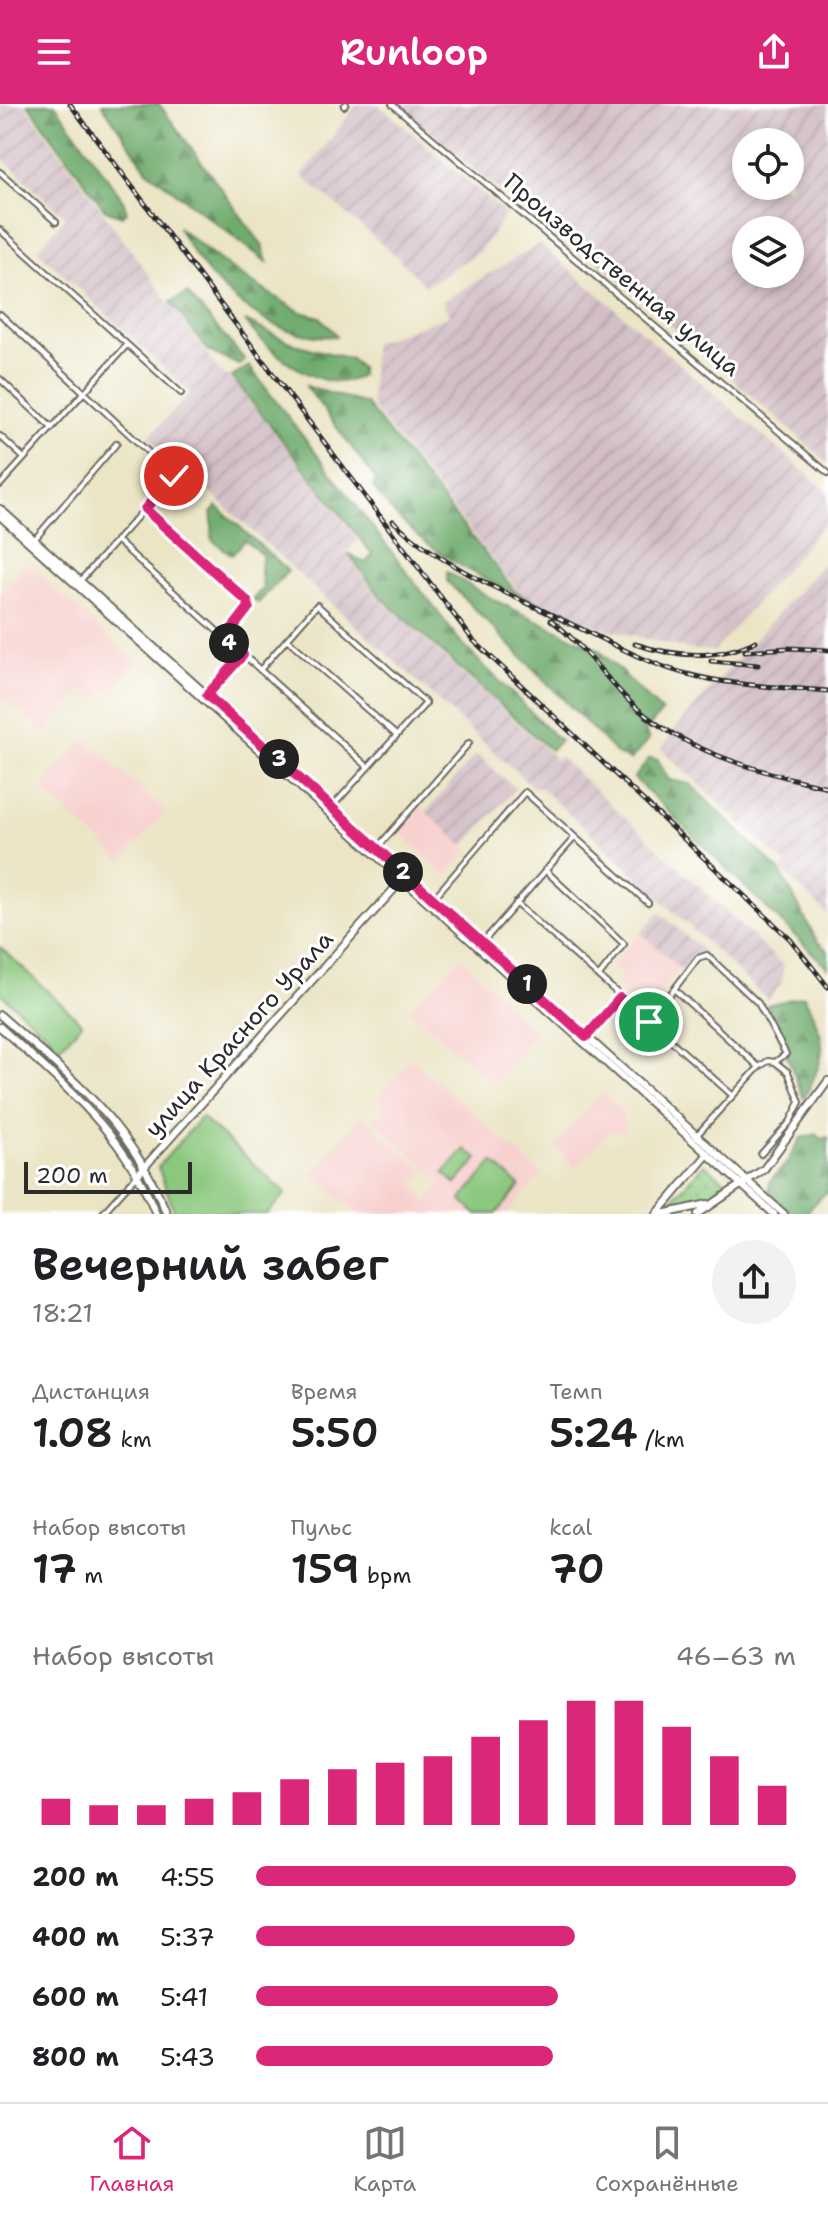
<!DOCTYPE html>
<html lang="ru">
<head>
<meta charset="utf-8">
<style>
	body { margin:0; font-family:"Shantell Sans",sans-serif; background:#f2f2f2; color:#202124; height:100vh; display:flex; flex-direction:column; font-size:30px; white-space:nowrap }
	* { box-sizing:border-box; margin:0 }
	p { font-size:26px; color:#757577 }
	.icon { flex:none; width:44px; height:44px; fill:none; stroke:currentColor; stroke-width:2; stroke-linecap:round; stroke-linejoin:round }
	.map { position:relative; height:1110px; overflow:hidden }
	.drawer { display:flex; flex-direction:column; background:#fff; flex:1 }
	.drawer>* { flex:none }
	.controls { position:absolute; left:732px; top:24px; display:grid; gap:16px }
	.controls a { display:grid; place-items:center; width:72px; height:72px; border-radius:50%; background:#fff; box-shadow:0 4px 12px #0003; font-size:40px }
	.scale { position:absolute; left:24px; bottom:20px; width:168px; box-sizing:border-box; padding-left:8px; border:4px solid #2b2b2b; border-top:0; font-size:22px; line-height:28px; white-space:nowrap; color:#2b2b2b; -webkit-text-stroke:6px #fff; paint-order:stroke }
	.pin { position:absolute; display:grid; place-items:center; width:68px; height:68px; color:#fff; margin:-34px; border:4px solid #fff; border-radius:50%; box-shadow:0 2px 8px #0007 }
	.km { position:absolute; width:40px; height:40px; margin:-20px; border-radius:50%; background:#222; color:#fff; font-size:22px; line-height:40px; text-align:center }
	.round { display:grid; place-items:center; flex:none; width:84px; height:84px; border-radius:42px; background:#f2f2f2 }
	.head { display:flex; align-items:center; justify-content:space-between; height:136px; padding:0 32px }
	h1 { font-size:44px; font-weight:600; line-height:60px }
	.figures { display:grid; grid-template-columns:repeat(3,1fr); gap:12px; height:136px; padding:8px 32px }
	.figures div { display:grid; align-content:center }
	.figures b { font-size:40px; font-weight:600 }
	.figures small { font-size:22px; font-weight:400 }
	.figures p { font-size:22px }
	.chart { height:224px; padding:16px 32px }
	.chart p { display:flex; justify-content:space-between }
	.chart svg { width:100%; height:144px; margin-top:8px; stroke:#db2777; stroke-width:6 }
	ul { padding:0 32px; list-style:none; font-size:26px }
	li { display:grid; grid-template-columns:128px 96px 1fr; align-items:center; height:60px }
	li i { height:20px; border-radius:10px; background:#db2777 }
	header { display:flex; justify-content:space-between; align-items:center; height:104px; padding:0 32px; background:#db2777; color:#fff; font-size:36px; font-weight:600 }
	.dock { display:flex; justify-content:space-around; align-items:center; height:112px; border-top:2px solid #e0e0e0; background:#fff; font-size:22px; color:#757577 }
	.dock a { display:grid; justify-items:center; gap:4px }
	.dock .current { color:#db2777 }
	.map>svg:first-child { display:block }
	.built { fill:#f7d0ce }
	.industrial { fill:url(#industrial-furrows); fill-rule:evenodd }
	.grass { fill:url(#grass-dots); stroke:#5b7a54; stroke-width:2 }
	.forest { fill:url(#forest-firs); stroke:#4e6c4c; stroke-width:2 }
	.park { fill:#8bc87e; stroke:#5b7a54; stroke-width:2 }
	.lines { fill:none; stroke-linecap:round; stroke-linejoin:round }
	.street-casing { stroke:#6e6c61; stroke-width:8 }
	.secondary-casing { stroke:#6e6c61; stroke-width:10 }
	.street { stroke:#fff; stroke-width:4 }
	.secondary { stroke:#fff; stroke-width:6 }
	.rail-casing { stroke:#2b2b2b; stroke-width:5 }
	.rail { stroke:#fff; stroke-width:2; stroke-dasharray:6; stroke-linecap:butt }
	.route-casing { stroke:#fff; stroke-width:16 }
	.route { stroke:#db2777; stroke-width:10 }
	.labels { text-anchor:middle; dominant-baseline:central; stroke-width:6; stroke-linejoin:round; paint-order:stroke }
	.street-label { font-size:24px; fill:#2b2b2b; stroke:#fff }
</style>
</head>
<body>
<header><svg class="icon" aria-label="menu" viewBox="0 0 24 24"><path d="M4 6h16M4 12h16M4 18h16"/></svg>Runloop<svg class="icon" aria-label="share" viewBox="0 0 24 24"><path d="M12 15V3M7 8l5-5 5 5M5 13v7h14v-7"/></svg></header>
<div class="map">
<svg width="828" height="1110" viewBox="0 0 828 1110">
	<defs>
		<pattern id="industrial-furrows" width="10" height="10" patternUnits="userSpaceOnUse" patternTransform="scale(2)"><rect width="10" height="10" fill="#d2bec4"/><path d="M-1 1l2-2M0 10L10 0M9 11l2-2" fill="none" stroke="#b4a3a9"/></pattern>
		<pattern id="grass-dots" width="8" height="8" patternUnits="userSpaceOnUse" patternTransform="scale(2)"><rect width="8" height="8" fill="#8bc87e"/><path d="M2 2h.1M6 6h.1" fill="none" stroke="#72a367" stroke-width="1.8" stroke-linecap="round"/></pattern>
		<pattern id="forest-firs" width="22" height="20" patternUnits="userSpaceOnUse" patternTransform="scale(2)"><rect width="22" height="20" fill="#70ac6d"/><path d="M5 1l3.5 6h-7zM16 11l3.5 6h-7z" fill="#5c8c5a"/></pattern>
	</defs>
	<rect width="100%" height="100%" fill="#fff"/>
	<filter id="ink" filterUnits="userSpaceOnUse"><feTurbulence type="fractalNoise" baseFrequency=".0125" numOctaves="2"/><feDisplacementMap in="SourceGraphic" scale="16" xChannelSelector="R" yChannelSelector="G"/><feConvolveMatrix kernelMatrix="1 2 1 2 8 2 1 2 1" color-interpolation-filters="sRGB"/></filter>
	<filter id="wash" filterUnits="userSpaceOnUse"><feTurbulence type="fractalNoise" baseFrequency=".006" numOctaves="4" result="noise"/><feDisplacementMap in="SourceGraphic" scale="32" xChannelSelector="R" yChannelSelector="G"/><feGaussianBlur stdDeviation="1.8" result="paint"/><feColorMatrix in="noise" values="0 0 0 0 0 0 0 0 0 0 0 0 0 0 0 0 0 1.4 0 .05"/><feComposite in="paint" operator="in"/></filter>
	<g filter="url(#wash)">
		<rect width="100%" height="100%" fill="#ebe4c5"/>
		<!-- built -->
		<path class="built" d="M27 460 137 558 108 589 105 586 98 594 82 586 43 629 0 591V490Z
			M85 635 166 708 121 757 41 684Z
			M419 701 469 746 446 772 396 726Z
			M641 829 680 864 647 909 616 881 622 872 611 862Z
			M460 853 537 930 492 980 410 906Z
			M411 955 542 1070 507 1110H358L312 1070 362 1012 425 1068 414 1080 427 1099 442 1080 373 1015 384 1003 377 996Z
			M601 988 623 1008 625 1028H608L574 1065 555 1042Z"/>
		<!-- industrial -->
		<path class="industrial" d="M0 0H24L222 271 230 273 359 437 345 448 380 495 554 653 551 657 560 653 784 862 781 880 768 896 586 725 538 682 534 684 149 333 191 289 37 146 66 114 0 52Z
			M358 0H378L506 110 480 147 425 182 397 153 302 72Z
			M398 0H828V359L566 129 513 89 504 91ZM746 38H790V82H746ZM746 126H790V170H746Z
			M540 140 828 388V416L714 547 687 545 573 516 518 487 371 301 373 239 449 212 443 197Z
			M828 454V811L782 767 786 761 661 645 680 619Z
			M476 650 515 684 464 742 426 708Z
			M659 808 704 848 685 869 641 829Z"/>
		<!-- grass -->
		<path class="grass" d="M704 1060 728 1079 713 1092 664 1104Z"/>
		<!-- forest -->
		<path class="forest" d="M28 0H55L123 96 127 108 122 112 105 106Z
			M102 0H159L262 141 267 158 147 66Z
			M178 123 230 164 272 191 301 208 320 213 337 232C268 238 208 181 178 123Z
			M187 189 245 256 239 261 208 247 171 198Z
			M245 217 294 240 351 255 360 264 361 272C323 294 267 247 245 217Z
			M249 262 463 541 560 637 550 646 381 493 348 449 365 459 373 451 232 273Z
			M306 282 366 300 515 487 543 502C478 474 414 443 373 383L376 376Z
			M217 402 288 467 258 499 253 495 263 484 260 461 263 452 245 436 232 451 212 436V408Z
			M447 468 496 497 598 545 662 608 645 627 649 636 630 656 617 650 447 477Z
			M650 654 658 656 669 676 690 680 780 767 817 837 828 847V864L634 674Z
			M804 892C828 942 828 945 804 995L767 901Z
			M816 1030 822 1035 828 1033V1090L825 1089 805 1110H793L769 1089V1078L786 1060 801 1034Z"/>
		<!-- park -->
		<path class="park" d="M0 843 82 919 53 951 46 941 51 934 0 889Z
			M201 1013 286 1089 267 1110H175L158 1063Z
			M465 1045 478 1055 456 1080 444 1069Z
			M493 1058 520 1082 496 1110H476L461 1096Z"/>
	</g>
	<g filter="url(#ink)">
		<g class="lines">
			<defs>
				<path id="street" d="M392 0 828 369
					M344 2 346 0
					M0 68 56 118
					M0 126 181 289
					M0 210 174 372 80 477
					M0 275 51 323
					M0 332 24 354
					M0 381 127 241
					M145 405 247 497V509L225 534
					M34 436 117 339
					M116 436 368 663
					M287 535 396 631
					M260 566 317 501 426 599 332 703
					M208 591 243 551
					M377 744 469 639
					M545 766 624 840 599 872
					M433 795 525 688 648 799
					M516 799 732 991
					M482 839 575 733
					M676 887 759 963
					M649 918 698 854 707 851 758 899 786 950 775 958 768 957 759 963 696 1032
					M587 932 620 894
					M761 1050 790 1018 800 998 788 968 775 958
					M102 1110 137 1071"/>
				<path id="secondary" d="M0 405 784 1110
					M0 412 774 1110
					M0 911C72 975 129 1017 167 1110
					M0 923C64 982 123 1027 156 1110
					M139 1069 404 774
					M657 1110 708 1050
					M663 1110 708 1100
					M698 1110 764 1065 828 977"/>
			</defs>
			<!-- street casing -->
			<use href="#street" class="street-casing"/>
			<!-- secondary casing -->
			<use href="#secondary" class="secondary-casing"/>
			<!-- street -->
			<use href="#street" class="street"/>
			<!-- secondary -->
			<use href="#secondary" class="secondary"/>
			<defs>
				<path id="rail" d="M70 0 473 536 790 835 828 883
					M393 417C443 464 510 490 571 520 607 537 644 558 683 569 730 582 780 583 828 587
					M551 516C581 539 602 570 628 596 680 647 759 668 828 683
					M635 540C675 553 718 556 756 537
					M745 547 789 544 828 546
					M711 557 758 561"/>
			</defs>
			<!-- rail casing -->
			<use href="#rail" class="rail-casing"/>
			<!-- rail -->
			<use href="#rail" class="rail"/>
		</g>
	</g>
	<g class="lines" filter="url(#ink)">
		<defs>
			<path id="route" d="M174 372 145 405 247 497 249 503 225 534 243 551 207 591 586 933 620 894 649 918"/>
		</defs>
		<!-- route casing -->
		<use href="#route" class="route-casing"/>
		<!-- route -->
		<use href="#route" class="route"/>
	</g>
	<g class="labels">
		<!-- street labels -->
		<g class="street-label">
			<text transform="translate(622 171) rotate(40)">Производственная улица</text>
			<text transform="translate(239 930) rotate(-48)">улица Красного Урала</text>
		</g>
	</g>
</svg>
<div class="controls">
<a><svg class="icon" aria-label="locate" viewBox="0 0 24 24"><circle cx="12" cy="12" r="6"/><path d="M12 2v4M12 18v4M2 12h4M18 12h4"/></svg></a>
<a><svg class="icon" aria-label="layers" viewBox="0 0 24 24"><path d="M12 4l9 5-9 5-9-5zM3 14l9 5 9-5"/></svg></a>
</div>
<div class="scale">200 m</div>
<div class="pin" style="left:649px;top:918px;background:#1e9e55"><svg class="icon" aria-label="arrive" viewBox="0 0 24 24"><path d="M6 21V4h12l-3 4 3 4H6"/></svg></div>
<div class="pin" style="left:174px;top:372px;background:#d93025"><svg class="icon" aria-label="check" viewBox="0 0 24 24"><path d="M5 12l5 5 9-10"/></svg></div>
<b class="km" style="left:527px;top:880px">1</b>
<b class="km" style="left:403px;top:768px">2</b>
<b class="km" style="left:279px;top:655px">3</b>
<b class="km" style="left:229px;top:539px">4</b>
</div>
<section class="drawer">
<div class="head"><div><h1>Вечерний забег</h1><p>18:21</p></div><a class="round"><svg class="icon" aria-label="share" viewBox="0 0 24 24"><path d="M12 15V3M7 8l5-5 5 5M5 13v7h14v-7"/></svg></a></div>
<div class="figures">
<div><p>Дистанция</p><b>1.08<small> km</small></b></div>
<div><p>Время</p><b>5:50</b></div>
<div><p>Темп</p><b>5:24<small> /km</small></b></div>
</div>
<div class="figures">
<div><p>Набор высоты</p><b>17<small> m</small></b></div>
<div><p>Пульс</p><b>159<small> bpm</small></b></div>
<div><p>kcal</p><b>70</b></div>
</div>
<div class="chart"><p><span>Набор высоты</span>46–63 m</p>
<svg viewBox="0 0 160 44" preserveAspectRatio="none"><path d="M5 44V36M15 44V38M25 44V38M35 44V36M45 44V34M55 44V30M65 44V27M75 44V25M85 44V23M95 44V17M105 44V12M115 44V6M125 44V6M135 44V14M145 44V23M155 44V32"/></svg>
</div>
<ul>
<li><b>200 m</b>4:55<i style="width:100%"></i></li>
<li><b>400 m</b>5:37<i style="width:59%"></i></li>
<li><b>600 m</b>5:41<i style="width:56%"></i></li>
<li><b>800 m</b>5:43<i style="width:55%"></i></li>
</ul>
</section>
<nav class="dock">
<a class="current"><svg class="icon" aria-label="home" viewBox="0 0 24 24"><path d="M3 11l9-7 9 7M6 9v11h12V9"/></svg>Главная</a>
<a><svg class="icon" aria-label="map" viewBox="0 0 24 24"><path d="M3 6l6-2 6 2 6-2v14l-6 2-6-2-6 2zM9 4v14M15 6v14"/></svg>Карта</a>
<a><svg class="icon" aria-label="saved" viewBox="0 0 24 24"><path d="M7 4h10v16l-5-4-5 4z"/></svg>Сохранённые</a>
</nav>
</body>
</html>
